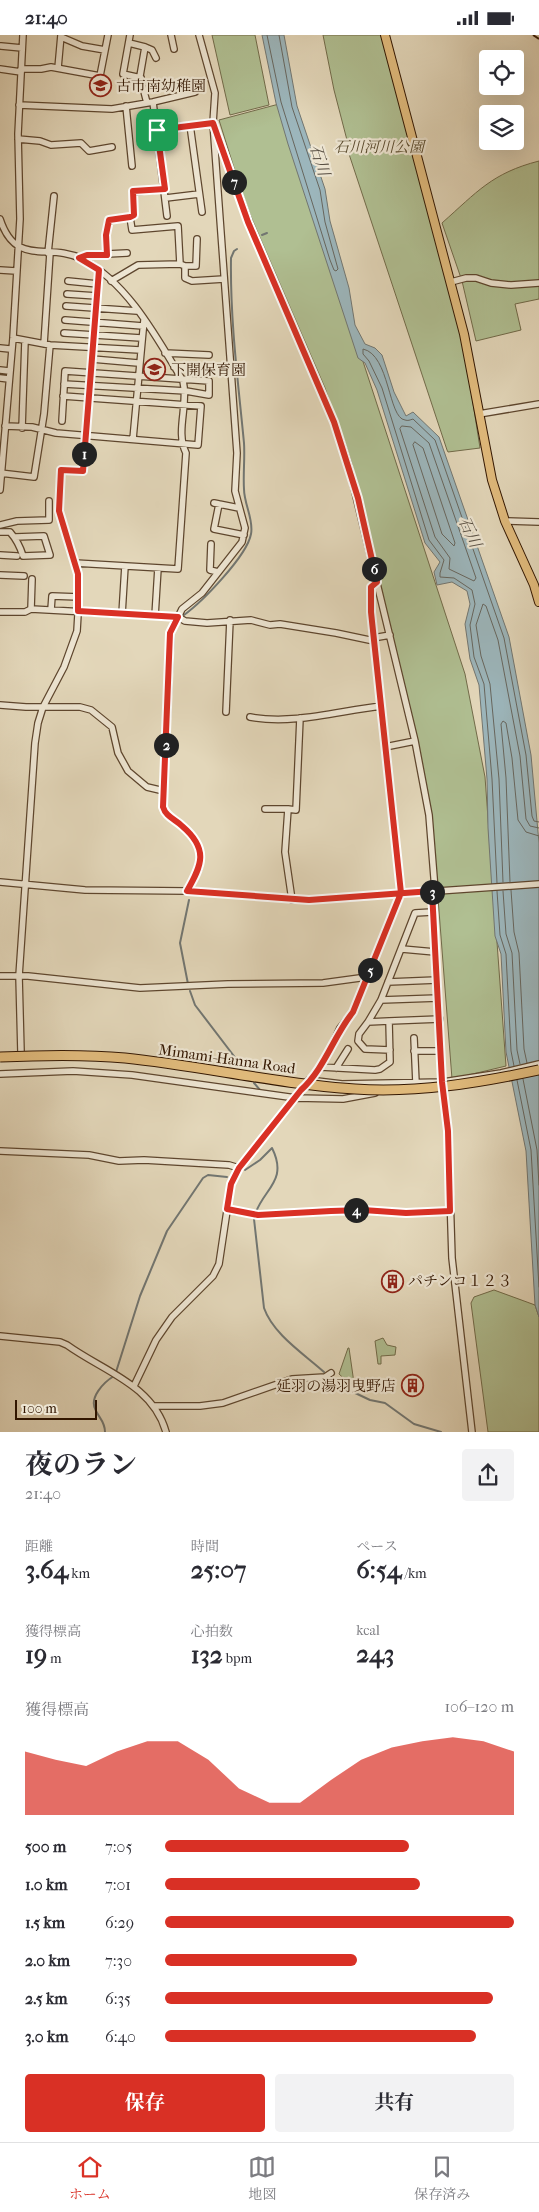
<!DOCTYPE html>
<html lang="ja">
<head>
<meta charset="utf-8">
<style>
	body { margin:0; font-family:"IM FELL French Canon","Noto Serif JP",serif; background:#f2f2f3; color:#2b2b33; height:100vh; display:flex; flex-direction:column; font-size:19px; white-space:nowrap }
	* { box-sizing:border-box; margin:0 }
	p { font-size:16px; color:#7c7c81 }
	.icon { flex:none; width:28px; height:28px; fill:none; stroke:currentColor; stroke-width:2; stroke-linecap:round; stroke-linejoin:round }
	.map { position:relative; height:1397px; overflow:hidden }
	.panel { display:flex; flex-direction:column; background:#fff; flex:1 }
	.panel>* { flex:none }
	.fabs { position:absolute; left:479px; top:15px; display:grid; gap:10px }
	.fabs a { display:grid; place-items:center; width:45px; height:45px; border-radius:5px; background:#fff; box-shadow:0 5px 20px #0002; font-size:25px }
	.scale { position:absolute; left:15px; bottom:12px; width:82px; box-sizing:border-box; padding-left:5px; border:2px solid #321600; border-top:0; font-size:14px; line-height:18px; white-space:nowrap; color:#321600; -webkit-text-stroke:4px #ede5d2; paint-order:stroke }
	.pin { position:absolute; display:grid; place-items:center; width:42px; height:42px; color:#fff; margin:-21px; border-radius:10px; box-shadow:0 2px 8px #0006 }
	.km { position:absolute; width:25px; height:25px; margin:-12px; border-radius:50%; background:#222; color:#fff; font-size:14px; line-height:25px; text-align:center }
	.round { display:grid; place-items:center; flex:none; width:52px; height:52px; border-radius:5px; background:#f2f2f3 }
	.head { display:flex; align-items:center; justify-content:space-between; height:85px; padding:0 25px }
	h1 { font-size:28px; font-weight:700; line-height:38px }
	.stats { display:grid; grid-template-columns:repeat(3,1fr); gap:8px; height:85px; padding:5px 25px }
	.stats div { display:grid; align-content:center }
	.stats b { font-size:25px; font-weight:700 }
	.stats small { font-size:14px; font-weight:400 }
	.stats p { font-size:14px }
	.chart { height:140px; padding:10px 25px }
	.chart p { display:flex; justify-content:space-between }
	.chart svg { width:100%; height:90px; margin-top:5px; fill:#d93025; opacity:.7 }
	.cta { display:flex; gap:10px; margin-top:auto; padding:10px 25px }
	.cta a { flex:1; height:58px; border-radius:5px; background:#d93025; color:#fff; font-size:20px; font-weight:700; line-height:58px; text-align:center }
	.cta a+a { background:#f2f2f3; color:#2b2b33 }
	ul { padding:0 25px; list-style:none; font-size:16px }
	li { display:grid; grid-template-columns:80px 60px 1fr; align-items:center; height:38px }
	li i { height:12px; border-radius:6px; background:#d93025 }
	.status { display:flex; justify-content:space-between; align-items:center; height:35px; padding:0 25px; background:#fff; direction:ltr }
	.status svg { height:14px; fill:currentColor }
	.tabs { display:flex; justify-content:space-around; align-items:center; height:70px; border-top:1px solid #e1e1e2; background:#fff; font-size:14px; color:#7c7c81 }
	.tabs a { display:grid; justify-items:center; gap:2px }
	.tabs .active { color:#d93025 }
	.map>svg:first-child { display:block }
	.green { fill:#b0bf92; stroke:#716a49 }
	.water { fill:#9cb6bc; stroke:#727671 }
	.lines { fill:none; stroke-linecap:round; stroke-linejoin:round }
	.shore { stroke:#67665e; stroke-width:1 }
	.stream { stroke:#727671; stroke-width:2 }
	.minor-casing { stroke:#5e462e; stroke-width:8 }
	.major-casing { stroke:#321600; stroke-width:10 }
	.minor { stroke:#ede5d2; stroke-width:5.5 }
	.major { stroke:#e2bc7d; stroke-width:8 }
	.rail { stroke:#321600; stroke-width:2; stroke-dasharray:9 9; stroke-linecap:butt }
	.highway-bridge-casing { stroke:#321600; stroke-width:11; stroke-linecap:butt }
	.highway-bridge { stroke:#e2bc7d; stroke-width:9 }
	.route-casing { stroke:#fff; stroke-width:10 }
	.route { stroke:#d93025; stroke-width:6 }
	.labels { text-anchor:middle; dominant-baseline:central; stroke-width:4.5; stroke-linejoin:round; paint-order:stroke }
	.poi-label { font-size:15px; fill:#321600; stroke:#ede5d2; text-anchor:start }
	.park-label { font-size:15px; font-style:italic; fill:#58492c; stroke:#ede5d2 }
	.street-label { font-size:15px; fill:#321600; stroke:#ede5d2 }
	.water-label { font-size:16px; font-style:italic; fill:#574e42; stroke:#ede5d2 }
</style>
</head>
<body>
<div class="status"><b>21:40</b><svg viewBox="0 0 49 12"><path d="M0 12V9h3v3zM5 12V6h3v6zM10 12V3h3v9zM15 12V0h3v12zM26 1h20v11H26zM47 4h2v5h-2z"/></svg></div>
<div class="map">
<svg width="539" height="1397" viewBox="0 0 539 1397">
	<rect width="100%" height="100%" fill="#e3d7ba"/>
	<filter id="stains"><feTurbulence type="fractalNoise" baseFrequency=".004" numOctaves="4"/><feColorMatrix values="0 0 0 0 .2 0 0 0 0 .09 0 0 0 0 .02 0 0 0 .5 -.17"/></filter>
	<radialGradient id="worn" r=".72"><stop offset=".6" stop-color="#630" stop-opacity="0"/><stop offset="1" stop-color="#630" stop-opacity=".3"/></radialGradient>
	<!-- green -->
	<path class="green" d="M212 0H255L269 70 230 80Z
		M323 0H383L465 317 480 413 448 417 447 415 347 113 348 109 334 55Z
		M279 69 465 639 485 742 506 1031 452 1044 437 850 414 690 352 433 325 353 245 168 219 85Z
		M539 126V264L515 269 521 295 476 306 462 246 442 188C477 157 492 138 539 126Z
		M494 1255 535 1270 539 1282V1397H488L471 1268 474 1262Z
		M383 1303 387 1310 396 1312 395 1320 381 1321V1329H378L375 1306Z
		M348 1313H349L354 1348 350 1349 339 1339Z"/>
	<!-- water -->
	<path class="water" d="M262 0H284L297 71 325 154 330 186 349 253 355 290 365 309 375 313 382 320 394 357 406 381 413 377 439 402 509 602 531 720 539 808V1282L535 1270 526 1116 506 1017 501 919 495 901 488 793 487 744 479 650 470 624 465 589 470 569 467 556 452 547 437 550 434 537 440 527 425 508 377 355 365 328 358 323 288 109 276 68Z"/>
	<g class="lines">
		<!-- shore -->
		<path class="shore" d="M267 0 281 67 330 225 334 235 336 236 338 234 325 187 320 155 292 72 279 0
			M402 391 411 392 429 408 476 543 474 546 449 534 450 523 435 502 400 394Z
			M415 407 423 413 455 508 454 511 442 499 413 410Z
			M503 847 499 744 490 649 481 621 476 590 483 569 486 571 498 605 520 721 526 784 530 791 539 793
			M510 847 506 743 501 689 503 686 506 688 512 723 518 785 526 797 539 801
			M497 848 492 744 484 649 474 622 470 590 475 569 472 555 454 543 440 542V538L444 525 429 505 382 353 369 326 363 319V314C390 320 388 383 405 385 408 386 410 385 413 384L435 405 504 603 526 720 532 781 534 786 539 787
			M511 855 514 897 519 918 524 1014 527 1028
			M497 856 500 900 506 919 511 1016 514 1031
			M503 856 506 899 512 918 517 1015 520 1029
			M523 1044 537 1115 539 1150
			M517 1045 531 1115 539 1252"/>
		<!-- stream -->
		<path class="stream" d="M262 200 267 198
			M184 580C202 567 247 521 251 499 254 485 244 469 244 454 243 439 245 423 244 408 238 346 230 285 231 223L234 216 237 214
			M166 771 174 596
			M181 786 188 793
			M196 845 202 834 203 822
			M188 949 180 908 189 865
			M190 956 195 970 240 1029
			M254 1048 260 1055
			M245 1135 260 1125 272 1113C288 1145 265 1153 256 1177
			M254 1184 264 1273C273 1299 304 1319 324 1337
			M116 1337 140 1261 167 1196 203 1143 208 1140 227 1142
			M334 1348 370 1365 385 1368 414 1389 441 1397
			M105 1397C105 1387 100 1384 96 1376 88 1363 104 1347 114 1341"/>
		<defs>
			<path id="minor" d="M130 0 123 39 141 43
				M171 0 174 14
				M61 2 82 11 105 15
				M129 8 145 12 140 41 147 68
				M1 11 22 13
				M145 12 152 15 156 23
				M58 33 61 0
				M0 34 21 37
				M21 34H41L51 32 100 41 108 0
				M153 67 167 181
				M19 70 112 74 153 67 195 57
				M126 71 132 131
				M190 90 202 177
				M157 95 213 88
				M215 95 249 187 334 387 348 428 415 706 429 780 435 855
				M18 104 40 106 51 110 81 108 89 116 112 112
				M166 163 199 159
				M130 182 132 195 178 191 180 229
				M0 184C16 233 48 207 82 224 128 248 157 303 183 346 189 370 175 396 186 418L178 534 75 528
				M48 218 54 161
				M107 220 106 200 109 185 130 182 134 180 133 157 165 154
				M79 223 87 220 127 218
				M185 231H196L197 204
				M0 235 16 236
				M68 246 98 249
				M111 246 138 230 180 229 185 231V243L192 246 224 244
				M451 247 466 243H476L491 248 511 250 539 248
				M67 259 97 261
				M66 271 137 276
				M65 285 143 291
				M64 298 141 303
				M13 303 50 310 140 315
				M44 309 50 218
				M0 313 10 314
				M165 318 209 320
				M92 324 138 328
				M174 332 212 333
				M0 335 9 336
				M0 343 9 344
				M479 379 539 369
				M62 386C63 369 64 353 65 336L209 346V360L186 356 64 349
				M5 391 32 392 56 398 198 410 201 371 63 361
				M22 393 25 306
				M133 404 144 285
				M0 438 34 442 44 379 50 310
				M0 455 13 303 20 184 18 99 23 0
				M214 468 239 473
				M219 469 214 494 244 500
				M505 486 539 487
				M0 490 17 486 49 485V466
				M0 497H10C17 505 20 511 23 521L50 520 44 501 15 502
				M211 509 210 535 218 537
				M0 520 17 521
				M0 540 24 541
				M31 574 32 544
				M51 575 52 561 79 562
				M0 577H25L31 574 178 582 185 586 207 588 251 585 270 590 280 589 336 598 374 606
				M122 579 125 531
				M155 581 158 533
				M373 603 390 600
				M0 670 26 672H80L91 675 112 692 118 718 128 736 147 752 164 756
				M226 677 230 585
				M250 682C293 690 338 676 381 671
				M385 712 415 706
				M265 774H288L285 817 292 865
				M288 774 296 775 300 683
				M0 847 85 855 187 856 309 865 539 849
				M432 855 442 1047 448 1096 452 1223 472 1397
				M187 856C202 830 209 814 182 791 175 784 166 782 163 772L170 599 182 574 202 558 242 507 245 493 235 456 237 418 213 88 215 58 199 0
				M402 914 435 917
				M0 941H28L140 953 228 949 323 948 367 942
				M388 947 437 945
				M381 965 438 963
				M389 986 440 984
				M368 987 359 999 358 1006 365 1014 390 1015
				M414 1003 416 1048
				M414 1016H441
				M21 1017 19 941 35 708 38 688 43 672 64 632 77 596 79 562 78 539 59 476 61 435 83 436 99 235
				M321 1032 375 1035 380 1034 390 1027 389 986 368 987 381 965 415 878 432 877
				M336 1033 348 1014
				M0 1039 73 1036 132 1040 296 1063 343 1064 375 1058
				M309 1045 342 1049 442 1047
				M443 1047 501 1038 539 1029
				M0 1116 89 1120 119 1126 144 1125 229 1130 239 1133
				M227 1175 259 1180 363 1175 406 1178 449 1176
				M0 1301 60 1307 67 1310C103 1336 153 1350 166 1397
				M134 1351 156 1305 172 1282 213 1241 219 1229 231 1149 239 1133 301 1055 312 1045 330 1015 340 993 353 977 401 858 371 577V552L377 547
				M154 1371H200L223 1368 292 1344 325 1342 331 1338"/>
			<path id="major" d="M385 0 464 299 492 445 505 486 534 550 539 567"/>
		</defs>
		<!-- minor casing -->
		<use href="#minor" class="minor-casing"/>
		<!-- major casing -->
		<use href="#major" class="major-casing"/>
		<!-- minor -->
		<use href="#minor" class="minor"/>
		<!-- major -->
		<use href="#major" class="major"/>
		<!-- rail -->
		<path class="rail" d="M533 0 539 4"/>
		<defs>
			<path id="highway-bridge" d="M0 1022C42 1020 84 1019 125 1023 202 1031 278 1049 355 1054 418 1058 478 1048 539 1035"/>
		</defs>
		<!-- highway-bridge casing -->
		<use href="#highway-bridge" class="highway-bridge-casing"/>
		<!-- highway-bridge -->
		<use href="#highway-bridge" class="highway-bridge"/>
	</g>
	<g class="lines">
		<defs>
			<path id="route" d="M157 95 165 154 133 156 134 180 130 182 109 185 106 200 107 220H87L79 223 99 235 83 436 61 435 59 476 78 539V576L178 582 170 598 163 772C166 782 175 784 182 791 209 814 202 830 187 856L309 865 432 856 442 1047 448 1096 450 1176 406 1178 363 1175 331 1176 258 1180 227 1174 231 1149 239 1133 301 1055C325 1033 333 1002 353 977L401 858 371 577V552L377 547 358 463 334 387 248 187 213 88 157 95"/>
		</defs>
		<!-- route casing -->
		<use href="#route" class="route-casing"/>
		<!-- route -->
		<use href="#route" class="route"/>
	</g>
	<!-- icons -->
	<defs>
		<symbol id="school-ring" viewBox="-11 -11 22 22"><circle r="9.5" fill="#ede5d2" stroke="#8f2418" stroke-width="1.5"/><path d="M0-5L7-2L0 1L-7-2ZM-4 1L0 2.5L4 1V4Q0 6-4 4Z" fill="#8f2418"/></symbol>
		<symbol id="building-ring" viewBox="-11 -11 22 22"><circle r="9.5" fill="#ede5d2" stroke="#8f2418" stroke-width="1.5"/><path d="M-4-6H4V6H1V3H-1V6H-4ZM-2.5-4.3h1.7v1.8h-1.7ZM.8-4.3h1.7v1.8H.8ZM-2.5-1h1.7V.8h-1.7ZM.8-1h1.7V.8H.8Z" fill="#8f2418"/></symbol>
	</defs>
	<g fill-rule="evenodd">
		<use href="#school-ring" x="88" y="38" width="25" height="25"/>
		<use href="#school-ring" x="142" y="322" width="25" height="25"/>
		<use href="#building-ring" x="380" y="1234" width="25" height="25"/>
		<use href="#building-ring" x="400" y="1338" width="25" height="25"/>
	</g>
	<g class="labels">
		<!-- poi labels -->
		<g class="poi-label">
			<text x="116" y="51">古市南幼稚園</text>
			<text x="171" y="335">下開保育園</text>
			<text x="408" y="1246">パチンコ１２３</text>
			<text x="396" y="1351" text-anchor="end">延羽の湯羽曳野店</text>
		</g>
		<!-- park labels -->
		<g class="park-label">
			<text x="379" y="112">石川河川公園</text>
		</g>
		<!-- street labels -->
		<g class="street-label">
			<text transform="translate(227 1024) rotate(8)">Mimami-Hanna Road</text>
		</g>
		<!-- water labels -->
		<g class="water-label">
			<text transform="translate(320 125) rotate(73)">石川</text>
			<text transform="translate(470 497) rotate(65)">石川</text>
		</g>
	</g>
	<rect width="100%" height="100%" filter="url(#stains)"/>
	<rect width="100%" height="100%" fill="url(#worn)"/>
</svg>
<div class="fabs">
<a><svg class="icon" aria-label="locate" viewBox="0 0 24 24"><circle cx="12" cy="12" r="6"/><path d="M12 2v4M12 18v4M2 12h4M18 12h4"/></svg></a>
<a><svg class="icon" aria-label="layers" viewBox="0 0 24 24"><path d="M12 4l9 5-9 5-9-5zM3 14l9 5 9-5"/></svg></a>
</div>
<div class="scale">100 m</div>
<div class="pin" style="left:157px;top:95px;background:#1e9e55"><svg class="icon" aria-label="arrive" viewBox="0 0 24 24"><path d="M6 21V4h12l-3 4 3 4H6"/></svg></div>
<b class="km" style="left:84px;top:419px">1</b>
<b class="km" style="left:166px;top:710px">2</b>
<b class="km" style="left:432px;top:857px">3</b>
<b class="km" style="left:356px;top:1175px">4</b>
<b class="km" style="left:370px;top:935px">5</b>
<b class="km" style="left:374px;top:534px">6</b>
<b class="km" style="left:234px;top:147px">7</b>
</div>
<section class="panel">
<div class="head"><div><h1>夜のラン</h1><p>21:40</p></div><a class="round"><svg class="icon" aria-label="share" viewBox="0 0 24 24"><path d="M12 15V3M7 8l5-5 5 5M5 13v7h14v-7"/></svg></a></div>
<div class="stats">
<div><p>距離</p><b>3.64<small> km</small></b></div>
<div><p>時間</p><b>25:07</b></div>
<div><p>ペース</p><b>6:54<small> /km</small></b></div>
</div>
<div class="stats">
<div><p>獲得標高</p><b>19<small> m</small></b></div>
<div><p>心拍数</p><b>132<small> bpm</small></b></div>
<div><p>kcal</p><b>243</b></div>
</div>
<div class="chart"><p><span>獲得標高</span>106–120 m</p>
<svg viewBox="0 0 160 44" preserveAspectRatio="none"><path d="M0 44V13L10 17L20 20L30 13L40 8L50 8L60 17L70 31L80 38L90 38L100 27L110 17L120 11L130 8L140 6L150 8L160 13V44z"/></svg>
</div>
<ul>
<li><b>500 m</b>7:05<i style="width:70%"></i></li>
<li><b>1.0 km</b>7:01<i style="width:73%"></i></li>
<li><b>1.5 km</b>6:29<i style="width:100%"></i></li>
<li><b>2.0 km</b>7:30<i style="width:55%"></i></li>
<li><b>2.5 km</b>6:35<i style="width:94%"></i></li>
<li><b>3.0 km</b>6:40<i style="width:89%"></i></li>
</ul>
<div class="cta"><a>保存</a><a>共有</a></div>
</section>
<nav class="tabs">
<a class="active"><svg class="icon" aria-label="home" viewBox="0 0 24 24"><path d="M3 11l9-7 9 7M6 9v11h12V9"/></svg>ホーム</a>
<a><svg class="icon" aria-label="map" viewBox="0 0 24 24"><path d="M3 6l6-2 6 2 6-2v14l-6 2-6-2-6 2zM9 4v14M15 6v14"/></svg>地図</a>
<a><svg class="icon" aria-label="saved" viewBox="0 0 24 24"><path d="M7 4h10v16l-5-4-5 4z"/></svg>保存済み</a>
</nav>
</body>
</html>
